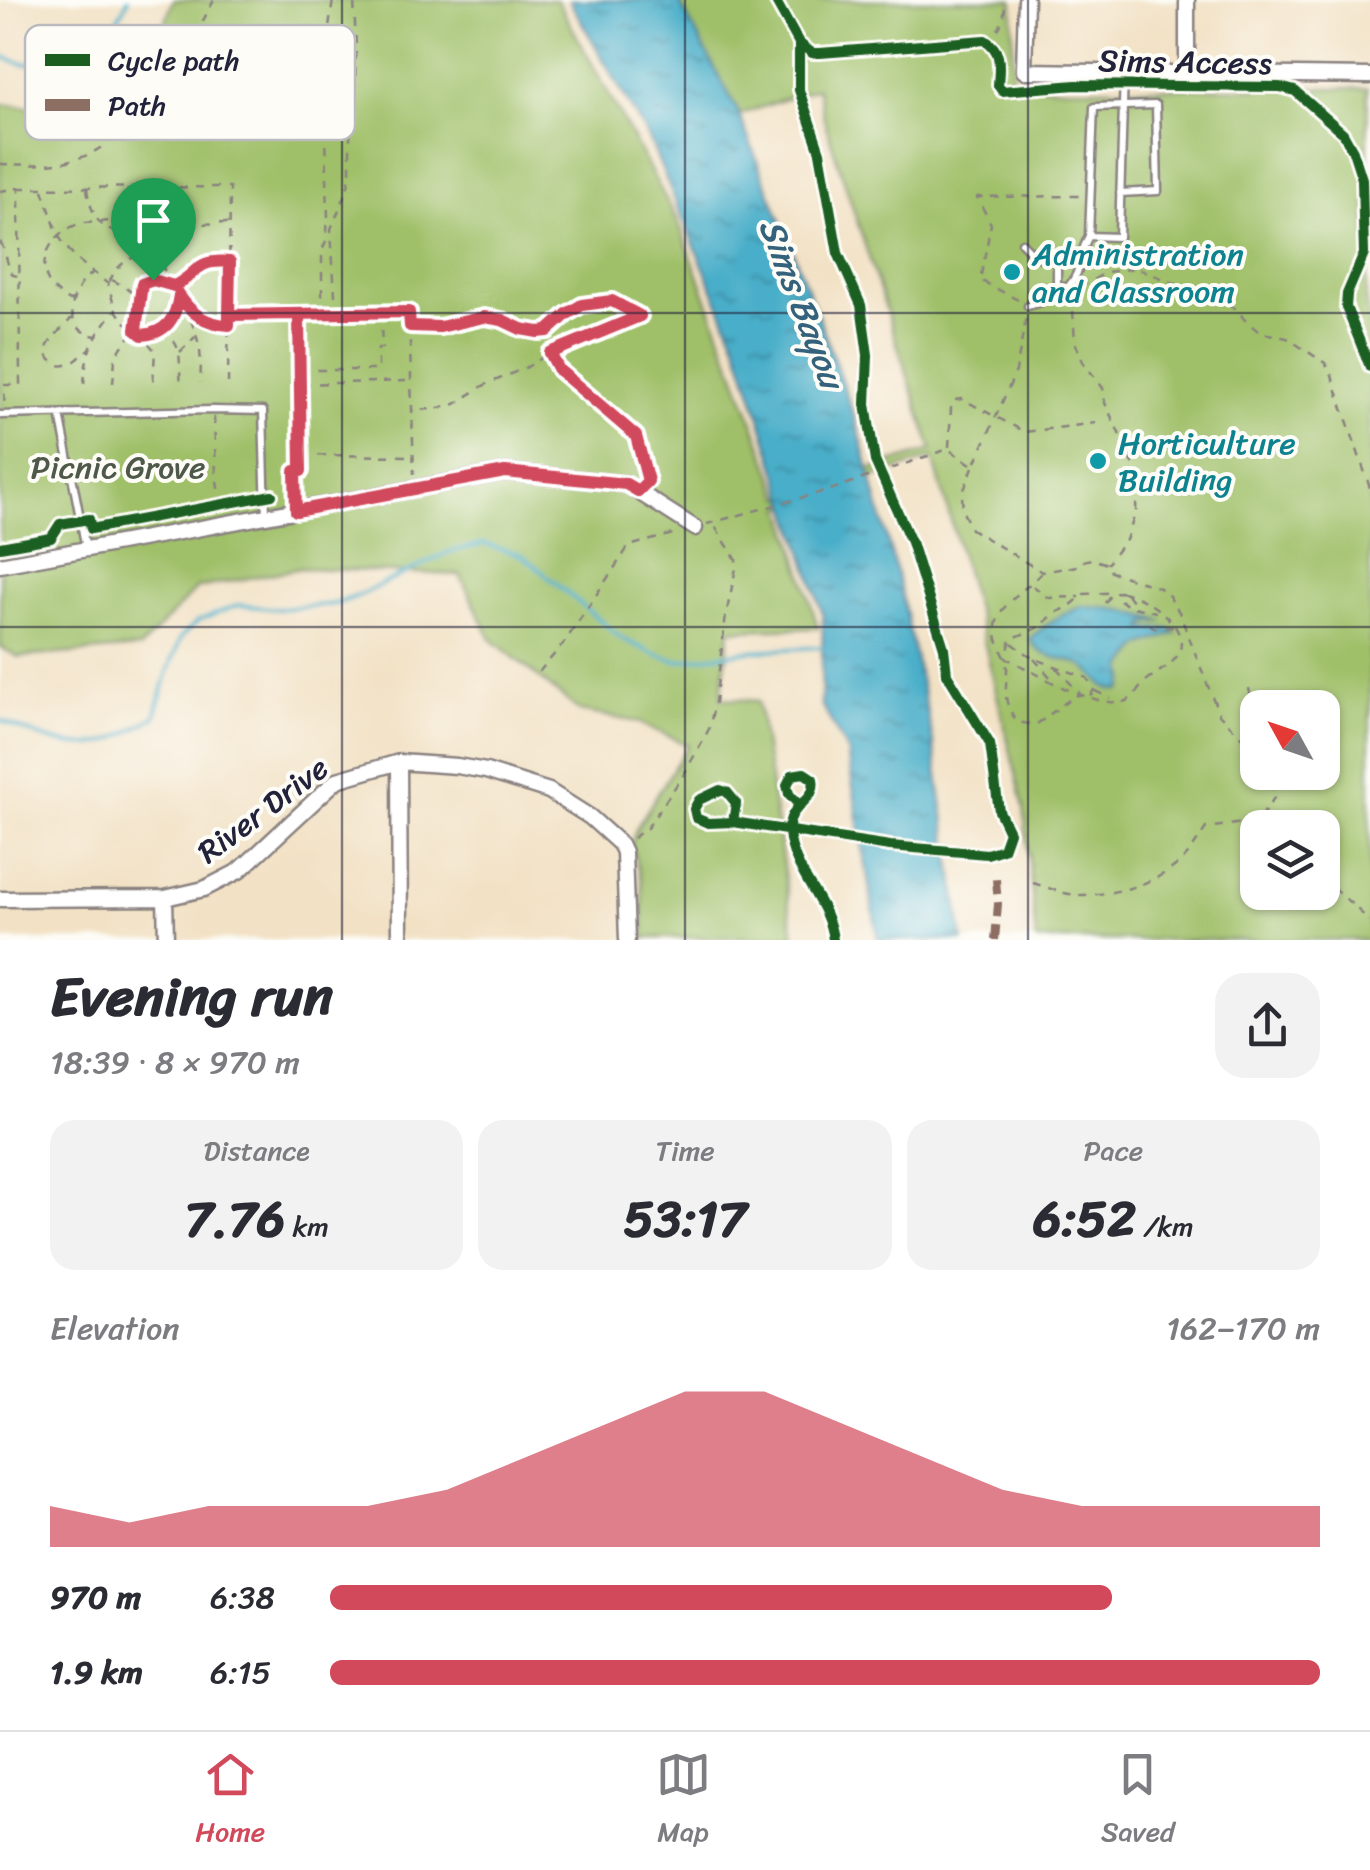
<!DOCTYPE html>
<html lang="en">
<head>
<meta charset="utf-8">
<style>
	body { margin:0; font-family:Sriracha,sans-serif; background:#f2f2f3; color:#2b2b33; height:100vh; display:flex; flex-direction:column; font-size:38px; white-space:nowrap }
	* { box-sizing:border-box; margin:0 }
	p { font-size:32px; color:#7c7c81 }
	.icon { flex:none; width:55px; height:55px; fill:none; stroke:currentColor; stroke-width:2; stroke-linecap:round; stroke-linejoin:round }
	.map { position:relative; height:940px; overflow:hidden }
	.side { display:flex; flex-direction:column; background:#fff; flex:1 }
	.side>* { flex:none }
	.needle { width:65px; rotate:310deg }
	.fabs { position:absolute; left:1240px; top:690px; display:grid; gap:20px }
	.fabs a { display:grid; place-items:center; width:100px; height:100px; border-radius:20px; background:#fff; box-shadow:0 2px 8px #0004; font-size:50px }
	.pin { position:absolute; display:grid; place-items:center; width:85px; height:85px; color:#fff; margin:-102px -42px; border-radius:50% 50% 50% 0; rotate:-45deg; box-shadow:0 0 10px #0007 }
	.pin .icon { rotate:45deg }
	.round { display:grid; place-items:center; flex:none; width:105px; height:105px; border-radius:30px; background:#f2f2f3 }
	.head { display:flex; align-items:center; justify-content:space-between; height:170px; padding:0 50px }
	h1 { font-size:55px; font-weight:700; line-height:75px }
	.metrics { display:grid; grid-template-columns:repeat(3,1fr); gap:15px; height:170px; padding:10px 50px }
	.metrics div { display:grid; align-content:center; border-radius:25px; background:#f2f2f3; text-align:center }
	.metrics b { font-size:50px; font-weight:700 }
	.metrics small { font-size:28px; font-weight:400 }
	.metrics p { font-size:28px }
	.chart { height:280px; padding:20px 50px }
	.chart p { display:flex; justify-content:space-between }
	.chart svg { width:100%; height:180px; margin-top:10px; fill:#d1495b; opacity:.7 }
	ul { padding:0 50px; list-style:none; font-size:32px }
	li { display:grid; grid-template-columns:160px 120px 1fr; align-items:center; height:75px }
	li i { height:25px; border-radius:12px; background:#d1495b }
	.menu { display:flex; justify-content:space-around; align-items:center; height:140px; border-top:2px solid #e1e1e2; background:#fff; font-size:28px; color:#7c7c81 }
	.menu a { display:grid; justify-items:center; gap:5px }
	.menu .current { color:#d1495b }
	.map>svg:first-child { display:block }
	.green { fill:#9fbf67; stroke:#607051; stroke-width:2.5; fill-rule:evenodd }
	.water { fill:url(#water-ripples); stroke:#366882; stroke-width:2.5 }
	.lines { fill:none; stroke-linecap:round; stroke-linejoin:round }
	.stream { stroke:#49aec9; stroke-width:4 }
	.service-casing { stroke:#8a8280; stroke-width:11 }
	.minor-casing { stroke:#8a8280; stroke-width:19 }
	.path { stroke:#8a8280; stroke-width:2.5; stroke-dasharray:8 8; stroke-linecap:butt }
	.service { stroke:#fff; stroke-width:6 }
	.minor { stroke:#fff; stroke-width:14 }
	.quiet { stroke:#8d6e63; stroke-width:8; stroke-dasharray:15 8; stroke-linecap:butt }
	.cycleway-casing { stroke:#fdfcf7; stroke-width:16 }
	.cycleway { stroke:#1b5e20; stroke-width:10 }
	.route-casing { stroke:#fff; stroke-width:20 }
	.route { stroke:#d1495b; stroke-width:12 }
	.grid { fill:none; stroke:#22223b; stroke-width:2.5; stroke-opacity:0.55 }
	.culture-dot { fill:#0f9aa8; stroke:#fdfcf7; stroke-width:4 }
	.labels { text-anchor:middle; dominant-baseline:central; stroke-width:8; stroke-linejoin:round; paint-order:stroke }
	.street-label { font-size:32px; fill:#22223b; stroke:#fdfcf7 }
	.culture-label { font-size:32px; fill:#0d838f; stroke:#fdfcf7; text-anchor:start }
	.park-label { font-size:32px; fill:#4e594a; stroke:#fdfcf7 }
	.water-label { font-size:35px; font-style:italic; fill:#34617b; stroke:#fdfcf7 }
	.key { fill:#fdfcf7; stroke:#bbbbbf; stroke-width:2.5 }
	.key-label { font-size:28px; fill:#22223b }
</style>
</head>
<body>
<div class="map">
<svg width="1370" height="940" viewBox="0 0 1370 940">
	<defs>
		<pattern id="water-ripples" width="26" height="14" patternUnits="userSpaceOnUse" patternTransform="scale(2.5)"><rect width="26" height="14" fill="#49aec9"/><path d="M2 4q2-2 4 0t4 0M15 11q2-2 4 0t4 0" fill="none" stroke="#3c8da4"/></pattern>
	</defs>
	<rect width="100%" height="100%" fill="#fdfcf7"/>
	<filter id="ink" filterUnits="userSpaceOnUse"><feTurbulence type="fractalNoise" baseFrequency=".01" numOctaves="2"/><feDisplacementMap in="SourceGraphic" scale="20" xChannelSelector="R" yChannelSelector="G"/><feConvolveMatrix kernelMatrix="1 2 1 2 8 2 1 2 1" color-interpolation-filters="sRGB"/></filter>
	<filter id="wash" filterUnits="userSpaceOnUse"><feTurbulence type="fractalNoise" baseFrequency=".0048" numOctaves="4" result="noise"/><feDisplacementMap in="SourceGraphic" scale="40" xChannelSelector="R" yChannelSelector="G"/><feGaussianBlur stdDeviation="2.25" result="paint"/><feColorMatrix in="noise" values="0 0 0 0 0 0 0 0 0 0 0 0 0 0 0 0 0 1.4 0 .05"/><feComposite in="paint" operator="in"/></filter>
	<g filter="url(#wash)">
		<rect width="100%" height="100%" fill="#f2e1c4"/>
		<!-- green -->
		<path class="green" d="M173 0H557L678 221 781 497 932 450 825 123 817 88 739 115 678 0H1013V83L1066 88H1368L1366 304 1370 318V940H1036L1024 808 978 616 933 458 783 507 818 628 730 630 721 698 758 701 794 937 645 938 641 880 631 844 637 827 688 745 638 722 580 711 491 639 460 575 301 568 197 588 140 648 18 657 0 647V104L36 108 108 85 160 37ZM1258 708H1322V772H1258ZM1258 828H1322V892H1258Z"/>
		<!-- water -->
		<path class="water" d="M569 0H678L737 109 820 321 857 424 900 587 932 735 963 940H878L847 751 821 704 823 615 737 346 649 139Z
			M1082 606 1122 610 1163 621 1148 623 1143 629H1171L1176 633 1142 645 1124 667 1126 678 1122 690C1102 693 1097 673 1081 665 1063 656 1038 660 1030 638L1056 618Z"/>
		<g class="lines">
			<!-- stream -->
			<path class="stream" d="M0 56 24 64 78 58 109 35 128 0
				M0 720C32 734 71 753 106 742 123 737 140 725 155 717L167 674 181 637 198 621 238 605 278 609 335 604 358 596 449 552 484 544 522 555 621 638 652 653 677 661 749 651 823 647"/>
		</g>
	</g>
	<g filter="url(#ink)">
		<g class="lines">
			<defs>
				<path id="service" d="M1089 236 1094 107 1156 105 1158 191 1120 193
					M1022 243 1035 256 1057 263V287
					M1028 306 1041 302 1057 287H1068C1083 271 1078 254 1089 236L1119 237 1124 73
					M60 414 86 549
					M0 415 213 410 263 411 266 516"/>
				<path id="minor" d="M1026 0 1024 71 1370 76
					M1187 75V0
					M0 565 505 472 626 484 695 528
					M399 762 400 940
					M165 898 166 940
					M0 899 165 898 204 889 239 871 337 780 399 762 457 766 486 771 549 791 590 817 620 844 624 852 627 940"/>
			</defs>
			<!-- service casing -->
			<use href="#service" class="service-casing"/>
			<!-- minor casing -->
			<use href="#minor" class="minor-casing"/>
			<!-- path -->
			<path class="path" d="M239 29 248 35 250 48 258 51 267 75 276 78 320 76
				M985 40C1002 31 1005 18 1005 0
				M0 164C34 165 74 167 103 146L104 132 129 98 170 73 181 62 214 0
				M19 188 230 187 228 383
				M87 189C89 204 96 227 113 231 129 235 138 222 152 239L149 245 130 253 128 258
				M43 190 58 235 66 247 79 261 108 284 115 309 124 321 142 335 155 351 153 383
				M0 191 19 188 20 385H5L4 408
				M175 236 197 224 229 223
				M0 242C7 252 6 265 13 275L18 276
				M165 266 173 237 168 208 177 188
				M94 272C70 287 59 330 96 336
				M112 280 126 287 137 298
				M109 282C114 272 120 264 130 259 154 248 168 273 177 291 187 311 196 328 200 351 201 361 201 372 200 383
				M1080 287 1107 272 1137 268 1237 309 1244 319 1259 332 1287 338 1325 363 1332 376 1370 488
				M1072 295 1075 342 1083 362 1103 388 1105 403 1137 472 1136 512 1126 540 1107 564
				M73 300 69 301C61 295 51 289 47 279 37 255 57 231 79 224 91 221 108 224 118 217 128 210 128 201 128 189
				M1018 300 980 280 991 224 977 197 1083 196
				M190 309 208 322 227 325
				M322 312V250L326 241 328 219 326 134 320 90 333 0
				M336 312 331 229 346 193 350 177V137L355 92 356 48 354 0
				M229 315 409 313 414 474
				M73 317C67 324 48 340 47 349 45 361 59 369 69 364 76 362 83 354 89 349
				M409 327H439L484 317 502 320 521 329 537 333 549 331 567 314 582 305 612 301 640 317 556 349 527 367 483 386 455 404 434 409 411 410
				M162 330C185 346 178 359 181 385
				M144 335C166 333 176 319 178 298
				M180 352 195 337
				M550 353 559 369 636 437 648 481 646 483
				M301 370H378V348H382L381 324
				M113 383 115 359 121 348 138 326 139 293 142 284 153 280 174 286C199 273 193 260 228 262
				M84 384C87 344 92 342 114 311
				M302 384 409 381
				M214 417 216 475 221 505
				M949 447 951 408 955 400 962 399 1025 432 1096 423
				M302 455 413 456
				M973 467 962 495 963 512 971 529 1042 572 1077 566 1082 561 1092 559 1107 564 1111 572 1160 588 1169 596 1179 612 1219 714 1258 754
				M295 496V471H301L299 315
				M707 524 833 489 948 449 974 466 1016 371 1026 317
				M1041 573C1026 591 993 606 996 633 997 647 1008 656 1007 670 1006 694 1002 700 1017 722L1035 725C1051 715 1063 702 1080 694L1054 665
				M1033 586 1049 598 1080 597
				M1122 592C1144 596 1191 626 1179 652 1173 667 1155 672 1144 683 1137 690 1133 701 1122 702 1087 706 1037 673 1006 658L1011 639 1040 627 1055 613 1069 607 1084 594Z
				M1127 594 1137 608
				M1120 600 1128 606 1156 612
				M1105 603 1112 592
				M1150 625 1156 628 1173 627
				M1012 643 1033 658 1087 678 1094 690 1089 697
				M1034 659 1052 679
				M539 672 564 643 629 546 680 532
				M1249 688 1258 743
				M1095 691 1110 698
				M633 838 647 828 684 774 709 729 715 702 726 615 736 568V559L714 525
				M1322 877 1370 921
				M1033 883C1047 887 1065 895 1079 895 1116 895 1163 883 1188 854 1194 846 1200 837 1206 828L1258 821 1274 798 1270 772"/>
			<!-- service -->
			<use href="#service" class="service"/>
			<!-- minor -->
			<use href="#minor" class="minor"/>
			<!-- quiet -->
			<path class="quiet" d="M995 940 998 904 996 879"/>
			<defs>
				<path id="cycleway" d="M799 43 812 53H820L985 40C1003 51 999 67 998 85L1002 91 1076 85 1280 87 1295 91 1343 133 1353 151 1362 179 1364 254 1347 294 1346 307 1370 367
					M0 547 51 538 60 524 89 519 91 529 272 495
					M799 805 789 794 787 785 792 775 804 773 813 779C818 803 787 802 789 832 792 872 829 901 833 940
					M733 822 736 803 727 792 720 790 699 800 694 809 696 818 708 823 733 822 890 846 987 854 1003 849 1009 832 999 811 990 744 947 674 944 648 911 542 875 461 866 404 868 355 861 305 838 253 820 152 799 90V43L775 0"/>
			</defs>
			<!-- cycleway casing -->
			<use href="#cycleway" class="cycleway-casing"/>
			<!-- cycleway -->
			<use href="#cycleway" class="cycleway"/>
		</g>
	</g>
	<g class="lines" filter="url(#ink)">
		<defs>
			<path id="route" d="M153 280 142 284 136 330 142 335C167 333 176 318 179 295 191 314 206 324 229 325V315L299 314 301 471H295L296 511 505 472 626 484 638 491 648 481 636 436 559 370 550 353 640 316 612 301 582 305 567 314 548 331 538 332 521 329 502 320 484 317 440 327 410 326 409 312 229 315 230 262C194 259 200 273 174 286L153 280"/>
		</defs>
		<!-- route casing -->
		<use href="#route" class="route-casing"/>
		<!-- route -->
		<use href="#route" class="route"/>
	</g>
	<!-- grid -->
	<path class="grid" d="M342 0V940M685 0V940M1028 0V940M0 313H1370M0 627H1370"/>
	<!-- markers -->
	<g class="culture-dot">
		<circle cx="1012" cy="272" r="10"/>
		<circle cx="1098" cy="461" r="10"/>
	</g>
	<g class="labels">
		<!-- street labels -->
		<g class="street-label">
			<text transform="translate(1185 62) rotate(1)">Sims Access</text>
			<text transform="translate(263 810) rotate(-37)">River Drive</text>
		</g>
		<!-- culture labels -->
		<g class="culture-label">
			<text x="1032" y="254">Administration<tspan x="1032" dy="37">and Classroom</tspan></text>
			<text x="1118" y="443">Horticulture<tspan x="1118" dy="37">Building</tspan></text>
		</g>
		<!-- park labels -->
		<g class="park-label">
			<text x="118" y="467">Picnic Grove</text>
		</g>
		<!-- water labels -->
		<g class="water-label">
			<text transform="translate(802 303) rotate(69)">Sims Bayou</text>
		</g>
	</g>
	<!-- legend -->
	<rect x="25" y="25" width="330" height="115" rx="15" class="key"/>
	<rect x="45" y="54" width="45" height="12" fill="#1b5e20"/>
	<rect x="45" y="99" width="45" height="12" fill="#8d6e63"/>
	<g class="key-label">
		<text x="108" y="70">Cycle path</text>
		<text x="108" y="115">Path</text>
	</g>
</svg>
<div class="fabs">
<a><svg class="needle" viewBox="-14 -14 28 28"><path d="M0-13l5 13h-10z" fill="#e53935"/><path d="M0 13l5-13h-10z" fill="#7c7c81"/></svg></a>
<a><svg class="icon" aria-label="layers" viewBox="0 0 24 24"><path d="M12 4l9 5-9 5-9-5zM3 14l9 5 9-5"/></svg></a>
</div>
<div class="pin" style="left:153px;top:280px;background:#1e9e55"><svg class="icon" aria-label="arrive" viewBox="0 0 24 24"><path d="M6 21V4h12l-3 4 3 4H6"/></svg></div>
</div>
<section class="side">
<div class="head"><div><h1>Evening run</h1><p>18:39 · 8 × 970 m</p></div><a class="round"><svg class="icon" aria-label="share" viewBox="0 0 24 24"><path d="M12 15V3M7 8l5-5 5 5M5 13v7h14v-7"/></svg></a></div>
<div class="metrics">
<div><p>Distance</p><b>7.76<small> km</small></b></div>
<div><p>Time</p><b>53:17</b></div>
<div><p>Pace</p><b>6:52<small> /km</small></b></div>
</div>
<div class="chart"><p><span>Elevation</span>162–170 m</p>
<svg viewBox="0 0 160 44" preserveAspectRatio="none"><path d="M0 44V34L10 38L20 34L30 34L40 34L50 30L60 22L70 14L80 6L90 6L100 14L110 22L120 30L130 34L140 34L150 34L160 34V44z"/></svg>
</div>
<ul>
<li><b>970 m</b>6:38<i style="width:79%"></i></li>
<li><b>1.9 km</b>6:15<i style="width:100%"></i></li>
</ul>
</section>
<nav class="menu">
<a class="current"><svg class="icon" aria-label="home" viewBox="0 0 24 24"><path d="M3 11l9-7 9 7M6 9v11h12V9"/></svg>Home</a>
<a><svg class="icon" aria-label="map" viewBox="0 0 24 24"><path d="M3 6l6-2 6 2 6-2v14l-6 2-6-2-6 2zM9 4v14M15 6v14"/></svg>Map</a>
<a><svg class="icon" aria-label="saved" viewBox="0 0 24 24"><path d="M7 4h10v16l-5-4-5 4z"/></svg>Saved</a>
</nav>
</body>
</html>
